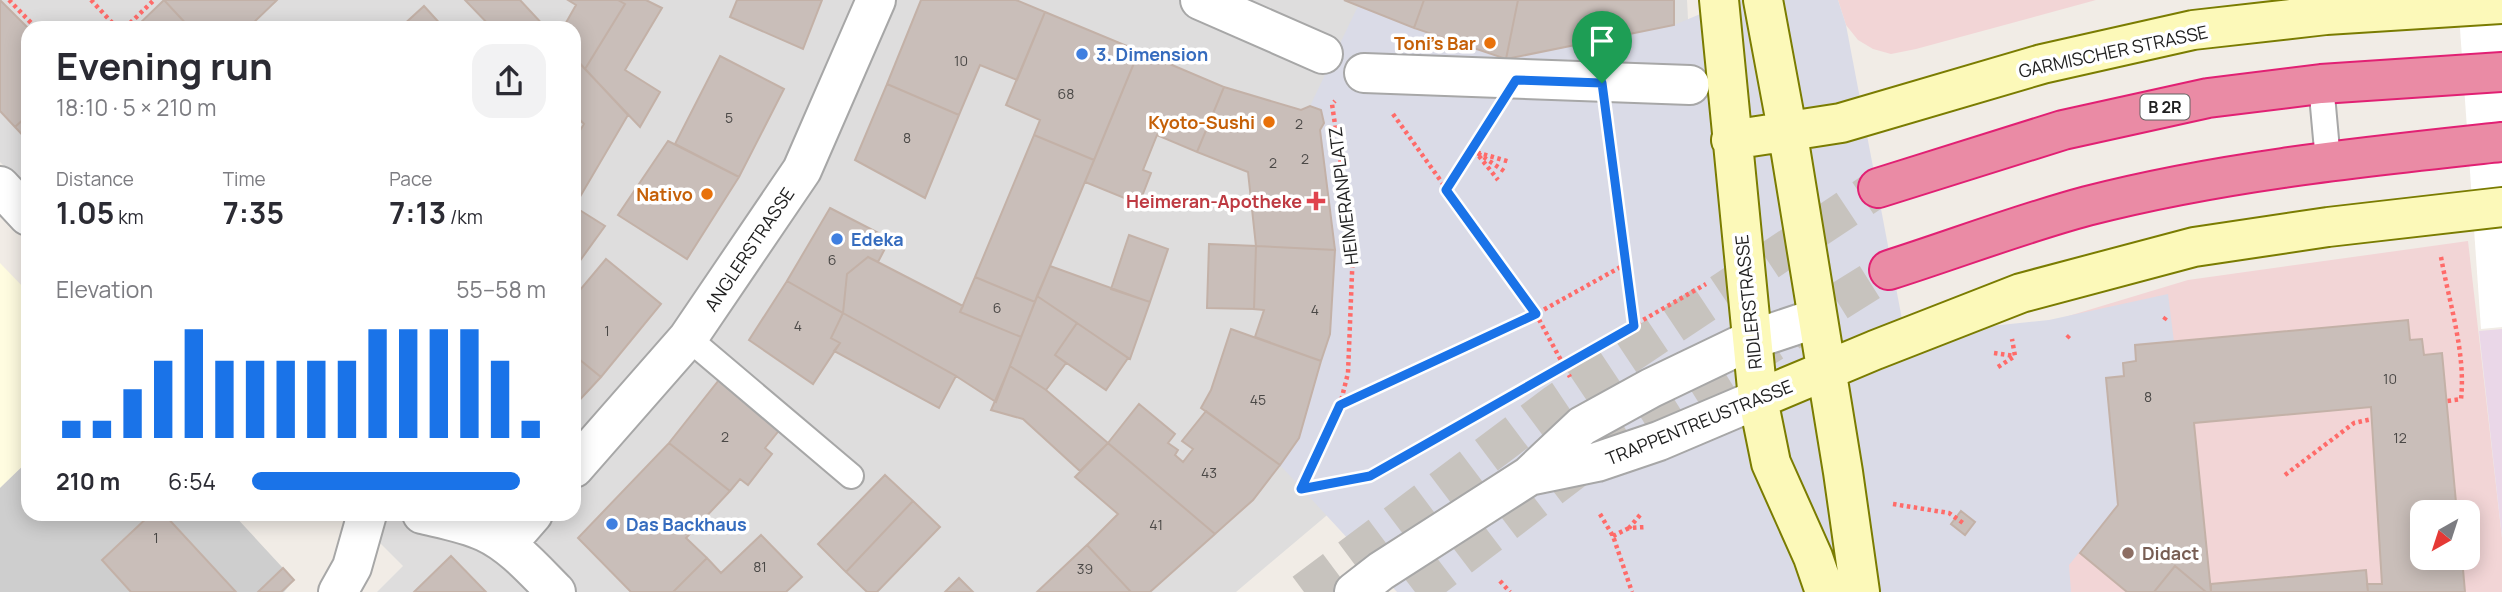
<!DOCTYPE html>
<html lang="en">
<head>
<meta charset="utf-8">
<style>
	body { margin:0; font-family:Manrope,sans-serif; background:#f2f2f3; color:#2b2b33; height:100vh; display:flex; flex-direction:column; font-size:26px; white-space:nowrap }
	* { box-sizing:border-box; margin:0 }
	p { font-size:23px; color:#7c7c81 }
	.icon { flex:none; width:38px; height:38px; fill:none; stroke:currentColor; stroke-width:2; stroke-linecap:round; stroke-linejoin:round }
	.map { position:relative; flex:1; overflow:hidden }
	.side { position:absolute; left:21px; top:21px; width:560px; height:500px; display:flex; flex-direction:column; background:#fff; border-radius:21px; box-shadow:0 4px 18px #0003 }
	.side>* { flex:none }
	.needle { width:46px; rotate:219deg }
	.controls { position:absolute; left:2410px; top:500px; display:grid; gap:14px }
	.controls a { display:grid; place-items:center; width:70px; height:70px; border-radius:14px; background:#fff; box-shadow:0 4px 18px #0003; font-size:35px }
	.pin { position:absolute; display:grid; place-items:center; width:60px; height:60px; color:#fff; margin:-72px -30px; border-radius:50% 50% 50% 0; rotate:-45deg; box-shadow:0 0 7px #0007 }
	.pin .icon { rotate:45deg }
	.round { display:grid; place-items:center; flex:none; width:74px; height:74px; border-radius:21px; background:#f2f2f3 }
	.summary { display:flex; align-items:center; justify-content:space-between; height:119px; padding:0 35px }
	h1 { font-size:38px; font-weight:700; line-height:52px }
	.figures { display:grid; grid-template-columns:repeat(3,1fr); gap:10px; height:119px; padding:7px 35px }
	.figures div { display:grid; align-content:center }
	.figures b { font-size:30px; font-weight:700 }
	.figures small { font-size:19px; font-weight:400 }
	.figures p { font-size:19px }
	.chart { height:196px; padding:14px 35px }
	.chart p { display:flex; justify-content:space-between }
	.chart svg { width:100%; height:126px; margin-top:7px; stroke:#1a73e8; stroke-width:6 }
	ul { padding:0 35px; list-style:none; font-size:23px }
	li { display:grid; grid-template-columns:112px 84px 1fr; align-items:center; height:52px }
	li i { height:18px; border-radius:9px; background:#1a73e8 }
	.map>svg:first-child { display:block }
	.residential { fill:#dedddd }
	.commercial { fill:#f2d5d6; fill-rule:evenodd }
	.industrial { fill:#ead7e8 }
	.education { fill:#fffce0 }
	.religious { fill:#cecece }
	.plaza { fill:#dadbe7 }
	.pier { fill:#fff }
	.building { fill:#c9beb9; stroke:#c3b1a7; stroke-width:2 }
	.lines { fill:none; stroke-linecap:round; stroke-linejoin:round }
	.highway-tunnel { stroke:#c7c3be; stroke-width:38; stroke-dasharray:38 19; stroke-linecap:butt }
	.lane-casing { stroke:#a7a7a7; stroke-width:28 }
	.street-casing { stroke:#a7a7a7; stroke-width:42 }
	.secondary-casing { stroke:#7a7c01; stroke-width:42 }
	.highway-casing { stroke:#e12073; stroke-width:42 }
	.path { stroke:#ff6b69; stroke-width:4.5; stroke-dasharray:3.5 3.5; stroke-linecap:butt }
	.lane { stroke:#fff; stroke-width:24 }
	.street { stroke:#fff; stroke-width:38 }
	.secondary { stroke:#fcf9b9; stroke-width:38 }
	.highway { stroke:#ea8ba5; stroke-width:38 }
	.route-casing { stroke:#fff; stroke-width:14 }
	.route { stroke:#1a73e8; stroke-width:9 }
	.food-dot { fill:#e8710a; stroke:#fff; stroke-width:2.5 }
	.shop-dot { fill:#3f7fe0; stroke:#fff; stroke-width:2.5 }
	.health-dot { fill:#e0444e; stroke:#fff; stroke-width:2.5 }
	.education-dot { fill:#8d6e63; stroke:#fff; stroke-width:2.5 }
	.labels { text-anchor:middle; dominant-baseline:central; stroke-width:7; stroke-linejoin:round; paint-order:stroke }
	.number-label { font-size:14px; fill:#4a4846 }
	.shield { fill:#fff; stroke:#636363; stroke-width:2 }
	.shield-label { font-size:16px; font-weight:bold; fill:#202020 }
	.food-label { font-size:18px; font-weight:bold; fill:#c56008; stroke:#fff; text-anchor:end }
	.street-label { font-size:18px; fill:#202020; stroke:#fff }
	.shop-label { font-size:18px; font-weight:bold; fill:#366cbe; stroke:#fff; text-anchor:start }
	.health-label { font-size:18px; font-weight:bold; fill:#be3a42; stroke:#fff; text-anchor:end }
	.education-label { font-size:18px; font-weight:bold; fill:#785e54; stroke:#fff; text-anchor:start }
</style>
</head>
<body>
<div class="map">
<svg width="2502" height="592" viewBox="0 0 2502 592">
	<rect width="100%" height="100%" fill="#f1ece6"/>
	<!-- residential -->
	<path class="residential" d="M0 0H1687L1692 96 1345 500 1236 592H377L403 566 352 515 574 514V28H28V190L0 162Z"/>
	<!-- commercial -->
	<path class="commercial" d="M1838 0H2096L1916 49 1891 54 1873 49 1858 40 1846 25Z
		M2468 241 2502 538V592H1890L1903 366 2188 280ZM2422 513H2468V558H2422Z"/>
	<!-- industrial -->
	<path class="industrial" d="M2502 329V538L2479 331Z"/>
	<!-- education -->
	<path class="education" d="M0 263 28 292V461L0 488Z"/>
	<!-- religious -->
	<path class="religious" d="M28 461V514L234 515 294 580 284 592H0V488Z"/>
	<!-- plaza -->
	<path class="plaza" d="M1734 0H1838L1846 25 1909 356 1991 326 2049 320 2168 294 2174 342 2136 361 2123 363 2124 376 2106 378 2118 505 2069 565 2071 592H1397L1280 465 1299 438 1330 334 1335 250 1320 130 1324 123 1321 110 1310 106 1358 6 1506 59 1674 25Z"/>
	<!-- pier -->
	<path class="pier" d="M2458 0H2502V327L2481 329Z"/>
	<!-- building -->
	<path class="building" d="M0 0 28 28V115L15 127 0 111Z
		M164 0 190 28H135Z
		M164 0H277L248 28H190Z
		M465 0H520L546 28H492Z
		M568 0H618L625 4 585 69 574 57V28H563L576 5Z
		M618 0H646L662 8 625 70 660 92 640 127 585 69 625 4Z
		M737 0H822L803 49 730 17Z
		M921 0H1016L1045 12 1017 80 980 65 959 115 887 84Z
		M1344 0H1424L1414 28Z
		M1424 0H1518L1506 59 1414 28Z
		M1518 0H1674V25L1506 59Z
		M424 6 444 28H400Z
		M1045 12 1139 51 1094 160 1034 135 1040 120 1006 105Z
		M1139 51 1224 87 1197 152 1157 135 1143 170 1151 173 1139 204 1085 182Z
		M720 56 784 89 739 177 675 144Z
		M574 57 628 115 574 207 578 209 574 217V140L584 124 574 114Z
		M887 84 959 115 925 198 855 160Z
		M1224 87 1301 110 1310 106 1321 110 1324 123 1320 130 1335 250 1256 246 1248 172 1197 152Z
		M28 115V141L15 127Z
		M1034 135 1094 160 1035 302 975 277Z
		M668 141 739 177 687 259 618 215Z
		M830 208 890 239 878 262 868 257 847 274 843 313 787 281Z
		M578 209 605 226 574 269V217Z
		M1129 235 1168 249 1150 302 1111 289Z
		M1209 244 1256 246 1254 309 1207 308Z
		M1256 246 1335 250 1330 334 1321 361 1255 337 1264 310 1254 309Z
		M868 257 963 306 960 312 1021 337 996 402 956 376 843 313 847 274Z
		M606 259 661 304 601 377 574 355V297Z
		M1050 266 1150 302 1130 359 1037 296Z
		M975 277 1035 302 1021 337 960 312Z
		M787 281 843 313 831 338 840 343 813 384 749 340Z
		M1037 296 1077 323 1055 355 1066 363 1046 390 1010 366Z
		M843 313 956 376 939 408 834 351 840 343 831 338Z
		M2408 320 2410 340 2422 339 2424 355 2442 353 2457 513H2422V558H2462L2465 592H2368L2367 584H2382L2371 407 2194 423 2211 592H2206L2175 566 2154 592H2127L2080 553 2118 505 2106 378 2124 376 2123 363 2136 361 2135 345Z
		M1077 323 1128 358 1106 390 1055 355Z
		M1231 329 1321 361 1299 438 1280 465 1201 408 1211 390Z
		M574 355 601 377 574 406Z
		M1010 366 1046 390 1108 443 1080 471 1023 419 991 410Z
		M719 380 781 428 765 448 772 454 748 485 740 479 730 491 669 443Z
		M1139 404 1175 434 1168 443 1178 450 1175 455 1183 462 1193 449 1182 441 1206 411 1280 465 1253 500 1215 534 1108 443Z
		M669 443 730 491 686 538 707 558 673 592H631L578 538Z
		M1108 443 1215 534 1150 592H1131L1087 545 1118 514 1075 477Z
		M885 475 913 501 846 572 818 544Z
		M913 501 940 527 877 592H867L846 572Z
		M1961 511 1975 522 1965 535 1951 524Z
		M151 514H164L236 592H131L102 560Z
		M761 535 802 577 786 592H673L707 558 721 573Z
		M1087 545 1131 592H1037Z
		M451 556 486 592H414Z
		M2175 566 2206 592H2154Z
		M283 568 294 580 281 592H258Z
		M2366 570 2368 592H2211V584Z
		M959 578 973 592H945Z"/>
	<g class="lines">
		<!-- highway-tunnel -->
		<path class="highway-tunnel" d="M1304 592 1556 403 1878 188
			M1415 592 1601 450 1889 270"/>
		<defs>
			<path id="lane" d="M2321 84 2328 161
				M688 338 851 476"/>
			<path id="street" d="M1200 0 1323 54
				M1364 73 1690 85
				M0 186 28 216
				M574 468 688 338 802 170 876 0
				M1529 476 1597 462 1659 441 1758 399
				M422 514C443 519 466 523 485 532 513 545 535 571 556 592
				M506 545 533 514
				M338 592 352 567 367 514
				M1354 592 1381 571 1529 476 1582 426 1651 388 1751 340 1817 318"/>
			<path id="secondary" d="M1719 0 1758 399 1771 463 1813 557 1825 592
				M1763 0 1787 129 1843 472 1860 592
				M1731 140 1841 123 2042 64 2193 30 2326 15 2502 4
				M1758 399 1875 350 2021 293 2194 247 2328 227 2502 207"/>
			<path id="highway" d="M1878 188 2063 130 2208 98 2321 84 2502 72
				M1889 270C1955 249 2020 224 2087 206 2223 171 2363 157 2502 142"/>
		</defs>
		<!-- lane casing -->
		<use href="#lane" class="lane-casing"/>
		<!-- street casing -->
		<use href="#street" class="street-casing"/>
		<!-- secondary casing -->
		<use href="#secondary" class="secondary-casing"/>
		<!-- highway casing -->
		<use href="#highway" class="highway-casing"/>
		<!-- path -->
		<path class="path" d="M9 0 36 28
			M91 0 117 28
			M125 28 154 0
			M1393 114 1536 314 1570 377
			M1607 122 1634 326
			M1479 156 1498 180
			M1504 171 1476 152 1510 162
			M1446 190 1492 117
			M2441 257C2449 302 2466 353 2461 399L2447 401
			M2164 320 2167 316
			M2067 338 2070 335
			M1994 353 2014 356
			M1998 367 2015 356 2012 339
			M1341 404 1536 314 1626 264
			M2285 475 2354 423 2372 419
			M1301 489 1370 476 1706 284
			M1301 489 1340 405 1348 373 1353 249 1332 104 1335 101
			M1893 504 1949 513 1963 523
			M1600 514 1613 536 1632 592
			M1640 515 1629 528 1646 527
			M1613 536 1629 528
			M1500 581 1510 592"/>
		<!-- lane -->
		<use href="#lane" class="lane"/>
		<!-- street -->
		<use href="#street" class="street"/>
		<!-- secondary -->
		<use href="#secondary" class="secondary"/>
		<!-- highway -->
		<use href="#highway" class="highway"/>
	</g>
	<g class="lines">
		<defs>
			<path id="route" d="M1516 80 1602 83 1634 326 1370 476 1301 489 1340 405 1536 314 1446 190Z"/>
		</defs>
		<!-- route casing -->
		<use href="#route" class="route-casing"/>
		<!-- route -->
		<use href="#route" class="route"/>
	</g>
	<!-- markers -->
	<g class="food-dot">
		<circle cx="1490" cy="43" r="7"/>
		<circle cx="1269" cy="122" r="7"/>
		<circle cx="707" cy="194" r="7"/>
	</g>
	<g class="shop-dot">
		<circle cx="1082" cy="54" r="7"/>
		<circle cx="837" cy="239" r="7"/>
		<circle cx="612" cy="524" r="7"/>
	</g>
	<path class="health-dot" d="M1312.5 190.5h7v7h7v7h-7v7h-7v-7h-7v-7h7z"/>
	<circle class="education-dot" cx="2128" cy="553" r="7"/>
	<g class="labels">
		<!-- number labels -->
		<g class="number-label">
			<text x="961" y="60">10</text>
			<text x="1066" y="93">68</text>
			<text x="729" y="117">5</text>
			<text x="1299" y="123">2</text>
			<text x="907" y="137">8</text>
			<text x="1305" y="158">2</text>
			<text x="1273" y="162">2</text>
			<text x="832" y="259">6</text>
			<text x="997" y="307">6</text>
			<text x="1315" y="309">4</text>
			<text x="798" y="325">4</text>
			<text x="607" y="330">1</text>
			<text x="2390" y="378">10</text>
			<text x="2148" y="396">8</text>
			<text x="1258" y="399">45</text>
			<text x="725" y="436">2</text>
			<text x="2400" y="437">12</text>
			<text x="1209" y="472">43</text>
			<text x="1156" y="524">41</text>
			<text x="156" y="537">1</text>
			<text x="760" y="566">81</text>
			<text x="1085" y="568">39</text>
		</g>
		<!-- shield labels -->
		<rect class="shield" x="2140.5" y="94.5" width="49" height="25" rx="5"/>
		<g class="shield-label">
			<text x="2165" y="107">B 2R</text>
		</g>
		<!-- food labels -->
		<g class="food-label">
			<text x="1476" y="43">Toni's Bar</text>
			<text x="1255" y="122">Kyoto-Sushi</text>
			<text x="693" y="194">Nativo</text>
		</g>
		<!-- street labels -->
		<g class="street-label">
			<text transform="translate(2113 51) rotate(-12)">GARMISCHER STRASSE</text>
			<text transform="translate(1343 196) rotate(-97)">HEIMERANPLATZ</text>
			<text transform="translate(749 249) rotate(-56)">ANGLERSTRASSE</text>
			<text transform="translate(1748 302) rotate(-96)">RIDLERSTRASSE</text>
			<text transform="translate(1699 422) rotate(-22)">TRAPPENTREUSTRASSE</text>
		</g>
		<!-- shop labels -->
		<g class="shop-label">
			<text x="1096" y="54">3. Dimension</text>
			<text x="851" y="239">Edeka</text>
			<text x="626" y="524">Das Backhaus</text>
		</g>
		<!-- health labels -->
		<g class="health-label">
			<text x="1302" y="201">Heimeran-Apotheke</text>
		</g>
		<!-- education labels -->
		<g class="education-label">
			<text x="2142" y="553">Didact</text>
		</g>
	</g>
</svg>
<div class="controls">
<a><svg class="needle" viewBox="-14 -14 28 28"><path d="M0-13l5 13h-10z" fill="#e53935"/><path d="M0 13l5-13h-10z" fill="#7c7c81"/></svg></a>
</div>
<div class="pin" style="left:1602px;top:83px;background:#1e9e55"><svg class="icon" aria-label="arrive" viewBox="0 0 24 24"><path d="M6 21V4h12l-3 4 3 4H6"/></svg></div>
<section class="side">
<div class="summary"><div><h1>Evening run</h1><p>18:10 · 5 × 210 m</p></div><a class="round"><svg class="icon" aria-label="share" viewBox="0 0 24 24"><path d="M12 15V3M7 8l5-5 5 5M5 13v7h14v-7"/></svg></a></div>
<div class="figures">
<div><p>Distance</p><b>1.05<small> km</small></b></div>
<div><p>Time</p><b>7:35</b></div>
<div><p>Pace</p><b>7:13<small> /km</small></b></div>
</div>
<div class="chart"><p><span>Elevation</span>55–58 m</p>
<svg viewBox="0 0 160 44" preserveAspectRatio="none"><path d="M5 44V38M15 44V38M25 44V27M35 44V17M45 44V6M55 44V17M65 44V17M75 44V17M85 44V17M95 44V17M105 44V6M115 44V6M125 44V6M135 44V6M145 44V17M155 44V38"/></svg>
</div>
<ul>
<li><b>210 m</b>6:54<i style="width:91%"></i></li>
</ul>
</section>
</div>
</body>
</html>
